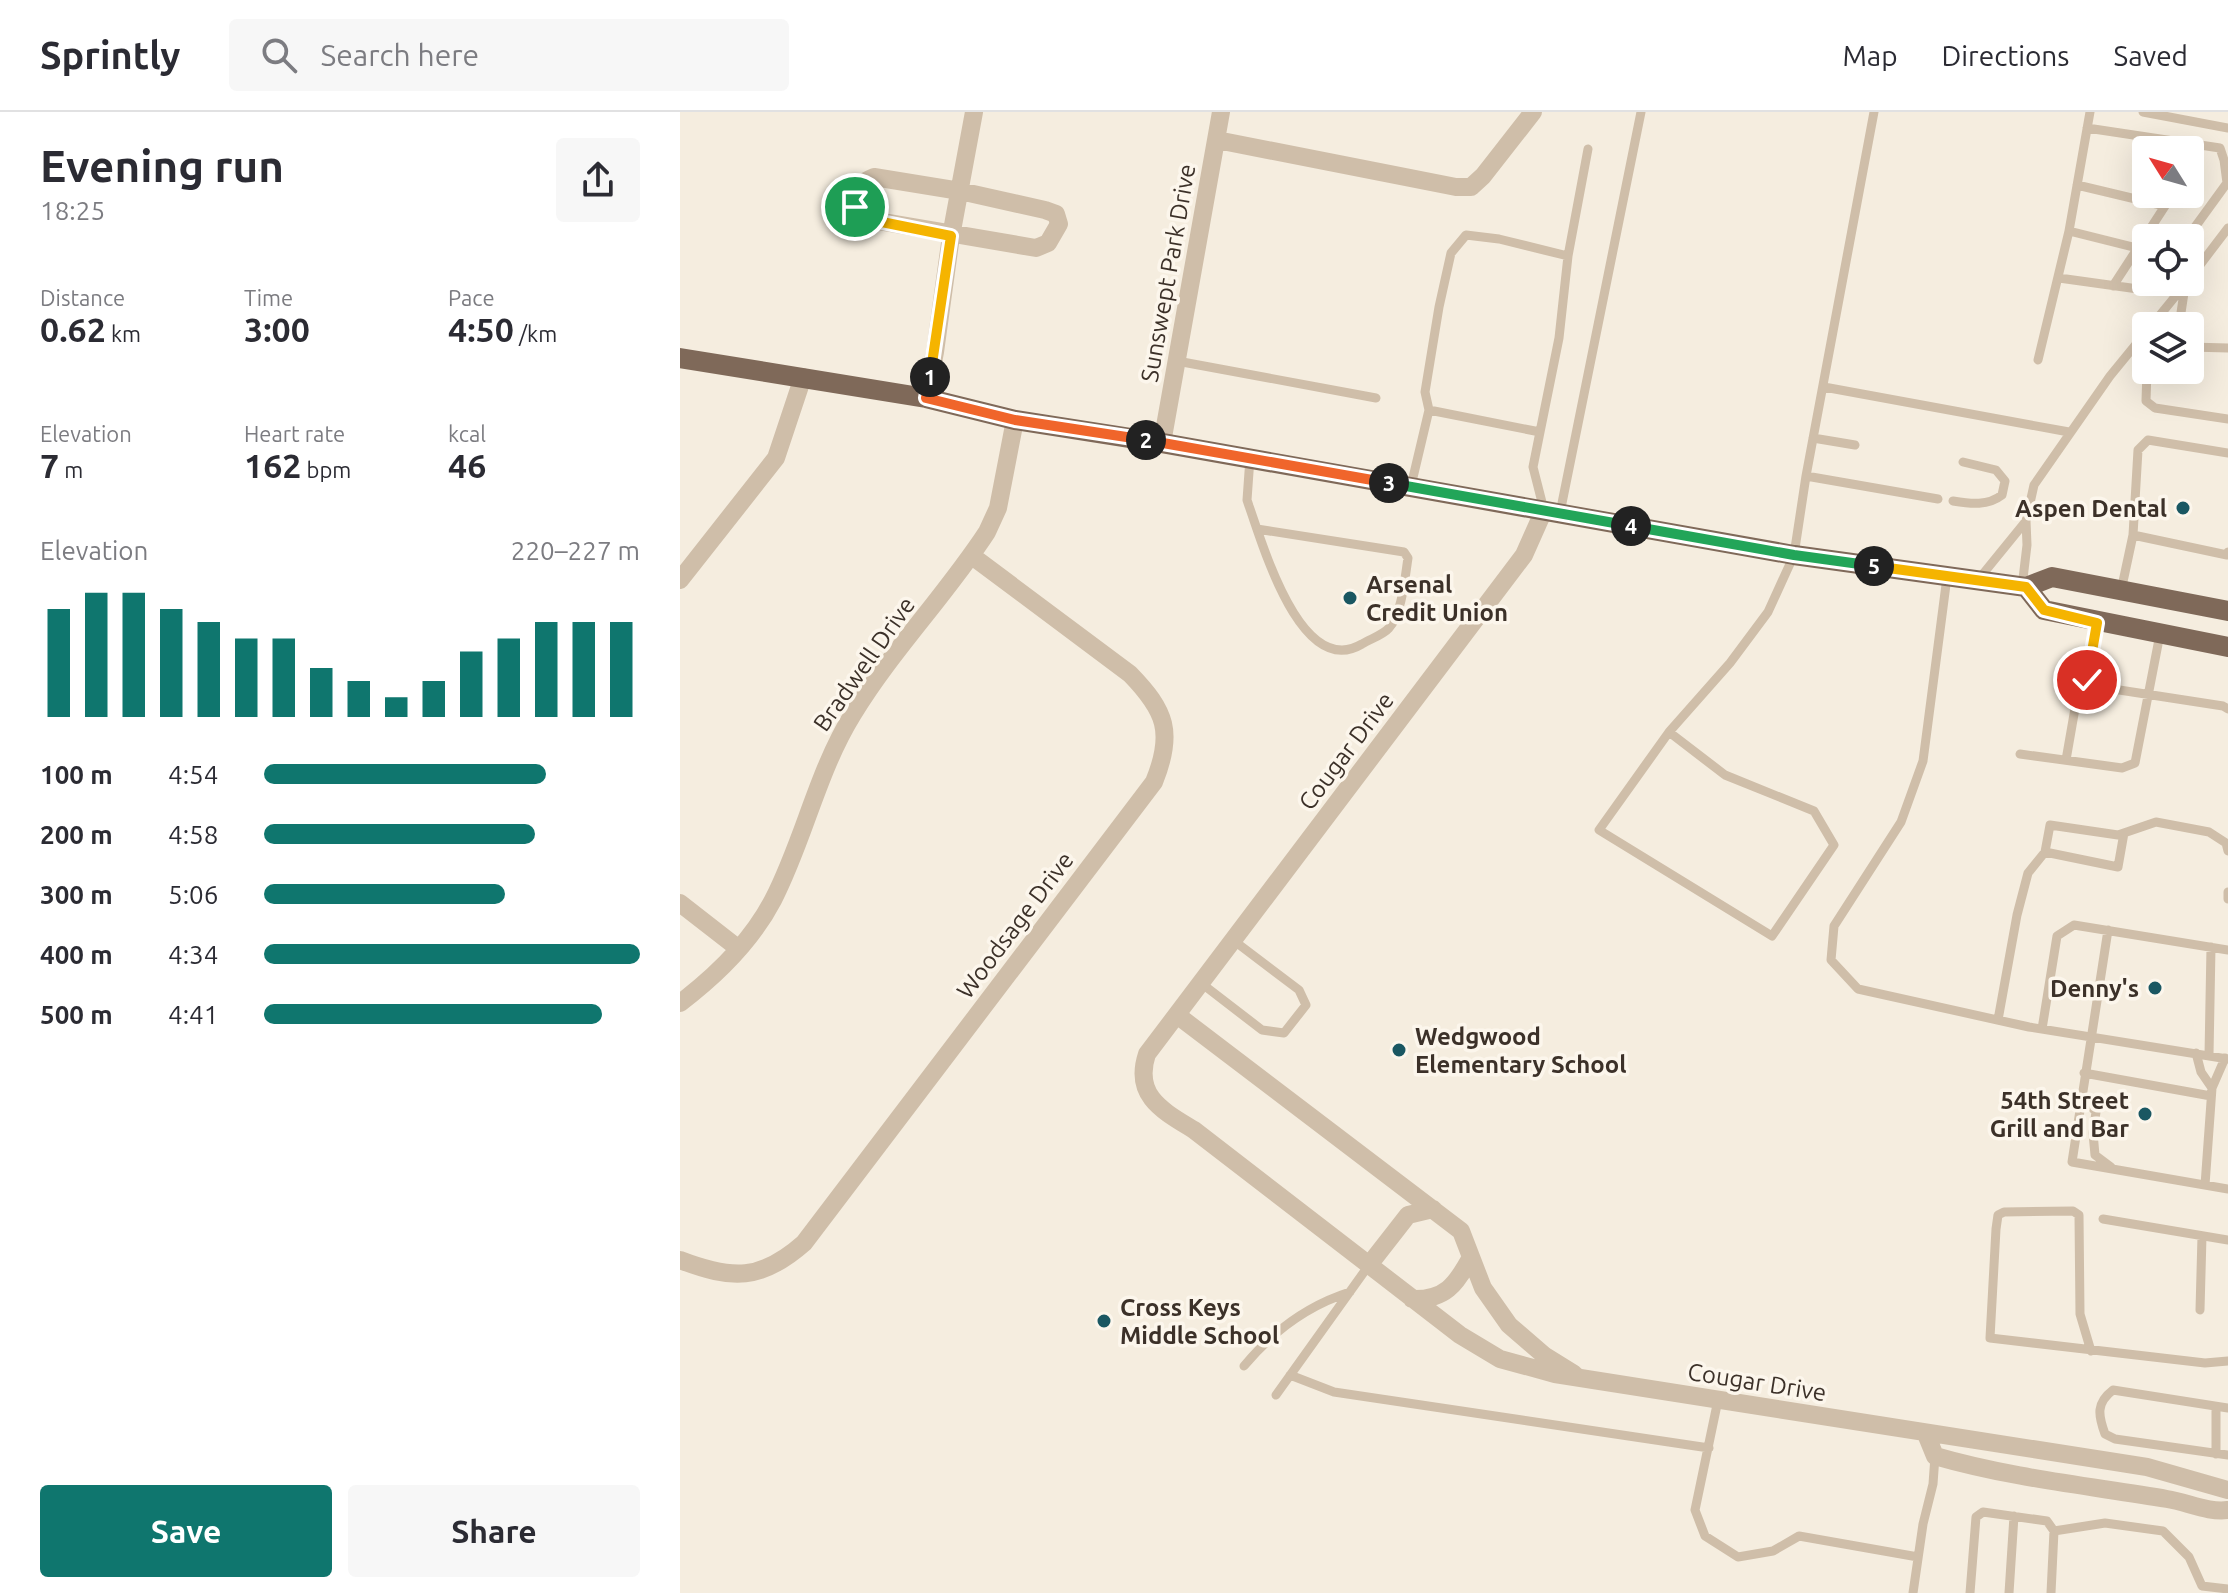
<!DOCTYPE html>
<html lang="en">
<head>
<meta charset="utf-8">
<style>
	body { margin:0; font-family:Ubuntu,sans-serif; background:#f7f7f7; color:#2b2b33; height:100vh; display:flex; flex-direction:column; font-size:30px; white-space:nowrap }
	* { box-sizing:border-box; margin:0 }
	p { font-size:26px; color:#7c7c81 }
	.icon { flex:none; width:44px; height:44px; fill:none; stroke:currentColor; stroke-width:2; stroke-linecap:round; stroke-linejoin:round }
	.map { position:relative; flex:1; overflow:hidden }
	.details { display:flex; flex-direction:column; background:#fff; width:680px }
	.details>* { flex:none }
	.needle { width:52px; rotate:307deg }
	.buttons { position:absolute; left:1452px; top:24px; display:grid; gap:16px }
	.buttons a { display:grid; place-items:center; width:72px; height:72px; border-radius:8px; background:#fff; box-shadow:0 8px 32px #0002; font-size:40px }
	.pin { position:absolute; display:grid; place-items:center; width:68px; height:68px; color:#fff; margin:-34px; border:4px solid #fff; border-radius:50%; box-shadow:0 2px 8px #0007 }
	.km { position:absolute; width:40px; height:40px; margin:-20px; border-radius:50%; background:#222; color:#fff; font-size:22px; line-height:40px; text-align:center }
	.round { display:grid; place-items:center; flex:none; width:84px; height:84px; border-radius:8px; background:#f7f7f7 }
	.head { display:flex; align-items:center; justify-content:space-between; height:136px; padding:0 40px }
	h1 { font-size:44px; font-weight:700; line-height:60px }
	.stats { display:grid; grid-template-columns:repeat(3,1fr); gap:12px; height:136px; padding:8px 40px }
	.stats div { display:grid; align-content:center }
	.stats b { font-size:34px; font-weight:700 }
	.stats small { font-size:22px; font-weight:400 }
	.stats p { font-size:22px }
	.chart { height:224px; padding:16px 40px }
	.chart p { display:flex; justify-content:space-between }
	.chart svg { width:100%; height:144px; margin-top:8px; stroke:#0f766e; stroke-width:6 }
	.primary-button { display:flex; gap:16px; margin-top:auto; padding:16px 40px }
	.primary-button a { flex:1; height:92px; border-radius:8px; background:#0f766e; color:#fff; font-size:32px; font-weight:700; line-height:92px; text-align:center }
	.primary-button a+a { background:#f7f7f7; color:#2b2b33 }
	ul { padding:0 40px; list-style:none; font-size:26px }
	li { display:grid; grid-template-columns:128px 96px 1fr; align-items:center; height:60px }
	li i { height:20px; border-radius:10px; background:#0f766e }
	header { display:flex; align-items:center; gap:48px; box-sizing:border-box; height:112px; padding:0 40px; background:#fff; border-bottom:2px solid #e1e1e2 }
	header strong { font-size:38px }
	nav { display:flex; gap:44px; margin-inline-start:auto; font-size:28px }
	.search { width:560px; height:72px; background:#f7f7f7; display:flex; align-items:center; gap:20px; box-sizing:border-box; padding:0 28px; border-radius:8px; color:#7c7c81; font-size:30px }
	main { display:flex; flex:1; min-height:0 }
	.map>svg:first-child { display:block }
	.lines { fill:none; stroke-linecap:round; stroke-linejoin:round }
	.service { stroke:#cfbea9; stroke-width:9 }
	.minor { stroke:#cfbea9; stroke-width:18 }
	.primary { stroke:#7f6959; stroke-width:20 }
	.split-1-casing { stroke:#fff; stroke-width:16 }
	.split-2-casing { stroke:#fff; stroke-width:16 }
	.split-3-casing { stroke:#fff; stroke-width:16 }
	.split-4-casing { stroke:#fff; stroke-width:16 }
	.split-5-casing { stroke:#fff; stroke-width:16 }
	.split-6-casing { stroke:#fff; stroke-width:16 }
	.split-1 { stroke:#f5b400; stroke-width:10 }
	.split-2 { stroke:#f0652b; stroke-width:10 }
	.split-3 { stroke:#f0652b; stroke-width:10 }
	.split-4 { stroke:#22a559; stroke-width:10 }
	.split-5 { stroke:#22a559; stroke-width:10 }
	.split-6 { stroke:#f5b400; stroke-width:10 }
	.poi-dot { fill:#1a5762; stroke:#fcf6ec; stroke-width:3 }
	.labels { text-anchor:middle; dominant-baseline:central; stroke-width:7; stroke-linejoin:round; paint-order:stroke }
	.street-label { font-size:24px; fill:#3c3129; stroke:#fcf6ec }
	.poi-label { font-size:24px; font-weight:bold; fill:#3c3129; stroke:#fcf6ec; text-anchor:end }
</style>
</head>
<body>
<header>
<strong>Sprintly</strong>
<div class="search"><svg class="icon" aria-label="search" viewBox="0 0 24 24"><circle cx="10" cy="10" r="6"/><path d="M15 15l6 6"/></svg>Search here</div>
<nav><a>Map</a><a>Directions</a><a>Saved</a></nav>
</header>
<main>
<section class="details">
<div class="head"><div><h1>Evening run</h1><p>18:25</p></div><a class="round"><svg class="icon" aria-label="share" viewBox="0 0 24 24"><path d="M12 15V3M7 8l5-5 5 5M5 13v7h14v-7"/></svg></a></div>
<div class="stats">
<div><p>Distance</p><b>0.62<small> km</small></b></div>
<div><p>Time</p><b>3:00</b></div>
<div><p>Pace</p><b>4:50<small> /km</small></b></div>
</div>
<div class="stats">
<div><p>Elevation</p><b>7<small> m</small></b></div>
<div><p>Heart rate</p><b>162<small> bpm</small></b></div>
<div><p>kcal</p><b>46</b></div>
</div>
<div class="chart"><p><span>Elevation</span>220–227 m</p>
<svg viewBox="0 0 160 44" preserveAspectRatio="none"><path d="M5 44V11M15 44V6M25 44V6M35 44V11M45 44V15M55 44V20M65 44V20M75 44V29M85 44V33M95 44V38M105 44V33M115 44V24M125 44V20M135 44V15M145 44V15M155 44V15"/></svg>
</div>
<ul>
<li><b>100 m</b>4:54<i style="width:75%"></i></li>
<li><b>200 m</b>4:58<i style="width:72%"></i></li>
<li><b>300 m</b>5:06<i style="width:64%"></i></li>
<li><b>400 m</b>4:34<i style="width:100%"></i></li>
<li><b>500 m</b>4:41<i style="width:90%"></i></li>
</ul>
<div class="primary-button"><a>Save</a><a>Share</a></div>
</section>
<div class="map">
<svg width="1548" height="1481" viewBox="0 0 1548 1481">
	<rect width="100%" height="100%" fill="#f5eddf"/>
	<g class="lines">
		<!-- service -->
		<path class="service" d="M1463 0 1548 16
			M1407 16 1540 36 1544 48 1547 71 1507 126
			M1397 73 1485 94 1433 174
			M1389 119 1457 136
			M1379 166 1458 177 1472 170
			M1510 166 1548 116
			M1471 214 1507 170
			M1499 214 1505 174
			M1510 235 1548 236
			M1358 248 1389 119 1410 0
			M497 249 696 286
			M1467 258 1466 289 1475 296 1548 307
			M1144 275 1389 320
			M749 298 745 280 759 195 771 141 786 123 819 127 888 144
			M860 320 879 226 888 144 908 37
			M1133 326 1175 333
			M570 346 567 388 569 394C583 433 621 568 682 532 690 527 703 523 709 516 722 502 725 465 728 446L724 440 577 417
			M1126 364 1258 387
			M731 374 749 298 860 320 853 355 864 398
			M1273 389C1291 392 1308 394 1322 383L1325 369 1316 358 1283 350
			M880 401 961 0
			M1453 423 1458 338 1468 328 1548 341
			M1267 465 1243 649 1221 710 1154 814 1151 848 1178 877 1349 915 1548 947
			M1298 468 1346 409
			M1342 475 1347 433 1346 409 1354 373 1430 264 1466 220
			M1441 479 1453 423 1547 443 1548 440
			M1417 511 1407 568 1420 575 1543 594 1548 597
			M989 620 1045 663 1134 699 1154 733 1092 824 919 718 989 620 1050 551 1088 500 1114 443 1126 364 1194 0
			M1340 642 1442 656 1455 651 1480 522
			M1386 648 1397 585 1407 568
			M1365 740 1438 755 1444 721
			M1548 780V787
			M1428 818 1392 1050 1548 1077
			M521 871 582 918 604 921 626 893 619 878 553 828
			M1318 908 1337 803 1348 761 1365 740 1370 713 1438 723 1476 710 1529 720 1546 731 1548 739
			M1362 917 1377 824 1394 813 1548 838
			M1516 941 1521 960 1532 976
			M1529 943 1531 835
			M1404 961 1531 984
			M1401 982 1416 1000 1413 1021 1415 1043 1431 1055
			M1525 1073 1532 976 1545 946
			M1423 1107 1548 1128
			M1520 1198 1522 1124
			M1411 1239 1400 1202 1399 1103 1393 1099 1324 1100 1318 1103 1316 1117 1310 1226 1525 1251 1548 1249
			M564 1254C593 1219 626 1194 670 1180
			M610 1263 654 1280 1029 1336
			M596 1283 689 1153
			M1038 1288 1015 1398 1025 1424 1058 1445 1093 1439 1119 1424 1238 1445
			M1548 1296 1433 1278C1416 1291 1418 1303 1425 1322L1435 1327 1548 1343
			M1536 1342V1295
			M1374 1419 1425 1411 1483 1419 1509 1445 1522 1474 1548 1477
			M1233 1481 1243 1412 1253 1372 1255 1344
			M1290 1481 1296 1405 1303 1400 1367 1409 1374 1419 1371 1481
			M1329 1481 1334 1404"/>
		<!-- minor -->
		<path class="minor" d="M537 28 776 75H791L803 64 853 0
			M194 65 280 79 365 98 376 102 379 112 368 131 356 136 192 108 180 105C169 85 172 74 194 65Z
			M246 286 255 240 271 124 294 0
			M482 331 541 0
			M864 398 844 443 467 942C453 984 483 999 514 1018L780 1223 820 1247 875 1262 1467 1355 1548 1378
			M0 468 96 346 123 265
			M0 791 59 837
			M0 891C37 863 71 830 93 788 124 728 137 660 173 602 212 538 266 483 307 420L318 396 335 308
			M497 903 781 1119 803 1176 829 1213 865 1244 894 1262
			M0 1148C52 1168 81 1169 124 1131L474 670C494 621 486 599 450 562L292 444
			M689 1153 728 1103 753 1097
			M732 1187C765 1188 776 1173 791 1145
			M1246 1322 1255 1344C1331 1366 1410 1374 1487 1387 1507 1390 1529 1401 1548 1398"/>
		<!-- primary -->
		<path class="primary" d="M0 246 246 286 335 308 482 331 1114 443 1346 475 1372 465 1548 499
			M1346 475 1364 498 1548 535"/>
	</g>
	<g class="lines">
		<defs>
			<path id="split-1" d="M175 95 180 105 192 108 271 124 250 265"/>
			<path id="split-2" d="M250 265 246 286 335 308 466 328"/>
			<path id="split-3" d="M466 328 709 371"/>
			<path id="split-4" d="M709 371 951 414"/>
			<path id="split-5" d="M951 414 1114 443 1194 454"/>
			<path id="split-6" d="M1194 454 1346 475 1364 498 1417 511 1407 568"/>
		</defs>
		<!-- split-1 casing -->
		<use href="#split-1" class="split-1-casing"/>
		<!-- split-2 casing -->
		<use href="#split-2" class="split-2-casing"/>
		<!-- split-3 casing -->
		<use href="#split-3" class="split-3-casing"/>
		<!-- split-4 casing -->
		<use href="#split-4" class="split-4-casing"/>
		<!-- split-5 casing -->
		<use href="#split-5" class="split-5-casing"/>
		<!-- split-6 casing -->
		<use href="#split-6" class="split-6-casing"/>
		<!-- split-1 -->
		<use href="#split-1" class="split-1"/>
		<!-- split-2 -->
		<use href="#split-2" class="split-2"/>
		<!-- split-3 -->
		<use href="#split-3" class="split-3"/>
		<!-- split-4 -->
		<use href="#split-4" class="split-4"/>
		<!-- split-5 -->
		<use href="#split-5" class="split-5"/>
		<!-- split-6 -->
		<use href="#split-6" class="split-6"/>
	</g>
	<!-- markers -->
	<g class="poi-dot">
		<circle cx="1503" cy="396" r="8"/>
		<circle cx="670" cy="486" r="8"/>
		<circle cx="1475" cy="876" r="8"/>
		<circle cx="719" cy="938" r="8"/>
		<circle cx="1465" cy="1002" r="8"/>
		<circle cx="424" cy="1209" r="8"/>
	</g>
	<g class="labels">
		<!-- street labels -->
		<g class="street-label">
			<text transform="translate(488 161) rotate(-80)">Sunswept Park Drive</text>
			<text transform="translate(184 552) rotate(-55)">Bradwell Drive</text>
			<text transform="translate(666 639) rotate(-53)">Cougar Drive</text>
			<text transform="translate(335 813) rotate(-53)">Woodsage Drive</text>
			<text transform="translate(1077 1270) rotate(9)">Cougar Drive</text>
		</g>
		<!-- poi labels -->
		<g class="poi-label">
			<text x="1487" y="396">Aspen Dental</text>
			<text x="686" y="472" text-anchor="start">Arsenal<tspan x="686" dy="28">Credit Union</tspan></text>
			<text x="1459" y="876">Denny's</text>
			<text x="735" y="924" text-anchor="start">Wedgwood<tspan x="735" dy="28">Elementary School</tspan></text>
			<text x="1449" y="988">54th Street<tspan x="1449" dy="28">Grill and Bar</tspan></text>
			<text x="440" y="1195" text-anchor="start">Cross Keys<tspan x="440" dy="28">Middle School</tspan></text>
		</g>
	</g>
</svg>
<div class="buttons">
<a><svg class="needle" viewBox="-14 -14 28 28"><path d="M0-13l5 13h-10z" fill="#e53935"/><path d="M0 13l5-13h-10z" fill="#7c7c81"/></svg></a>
<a><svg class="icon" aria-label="locate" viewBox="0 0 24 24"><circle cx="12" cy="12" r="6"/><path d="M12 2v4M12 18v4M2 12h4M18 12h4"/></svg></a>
<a><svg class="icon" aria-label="layers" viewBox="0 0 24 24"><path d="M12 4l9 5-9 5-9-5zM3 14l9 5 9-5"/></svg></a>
</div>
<div class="pin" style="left:175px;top:95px;background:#1e9e55"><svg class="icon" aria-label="arrive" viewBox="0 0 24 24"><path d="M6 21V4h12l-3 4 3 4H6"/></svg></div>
<div class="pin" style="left:1407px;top:568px;background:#d93025"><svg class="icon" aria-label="check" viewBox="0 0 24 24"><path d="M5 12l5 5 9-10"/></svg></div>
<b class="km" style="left:250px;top:265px">1</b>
<b class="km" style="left:466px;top:328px">2</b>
<b class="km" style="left:709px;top:371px">3</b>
<b class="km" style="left:951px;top:414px">4</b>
<b class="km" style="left:1194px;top:454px">5</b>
</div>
</main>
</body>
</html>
